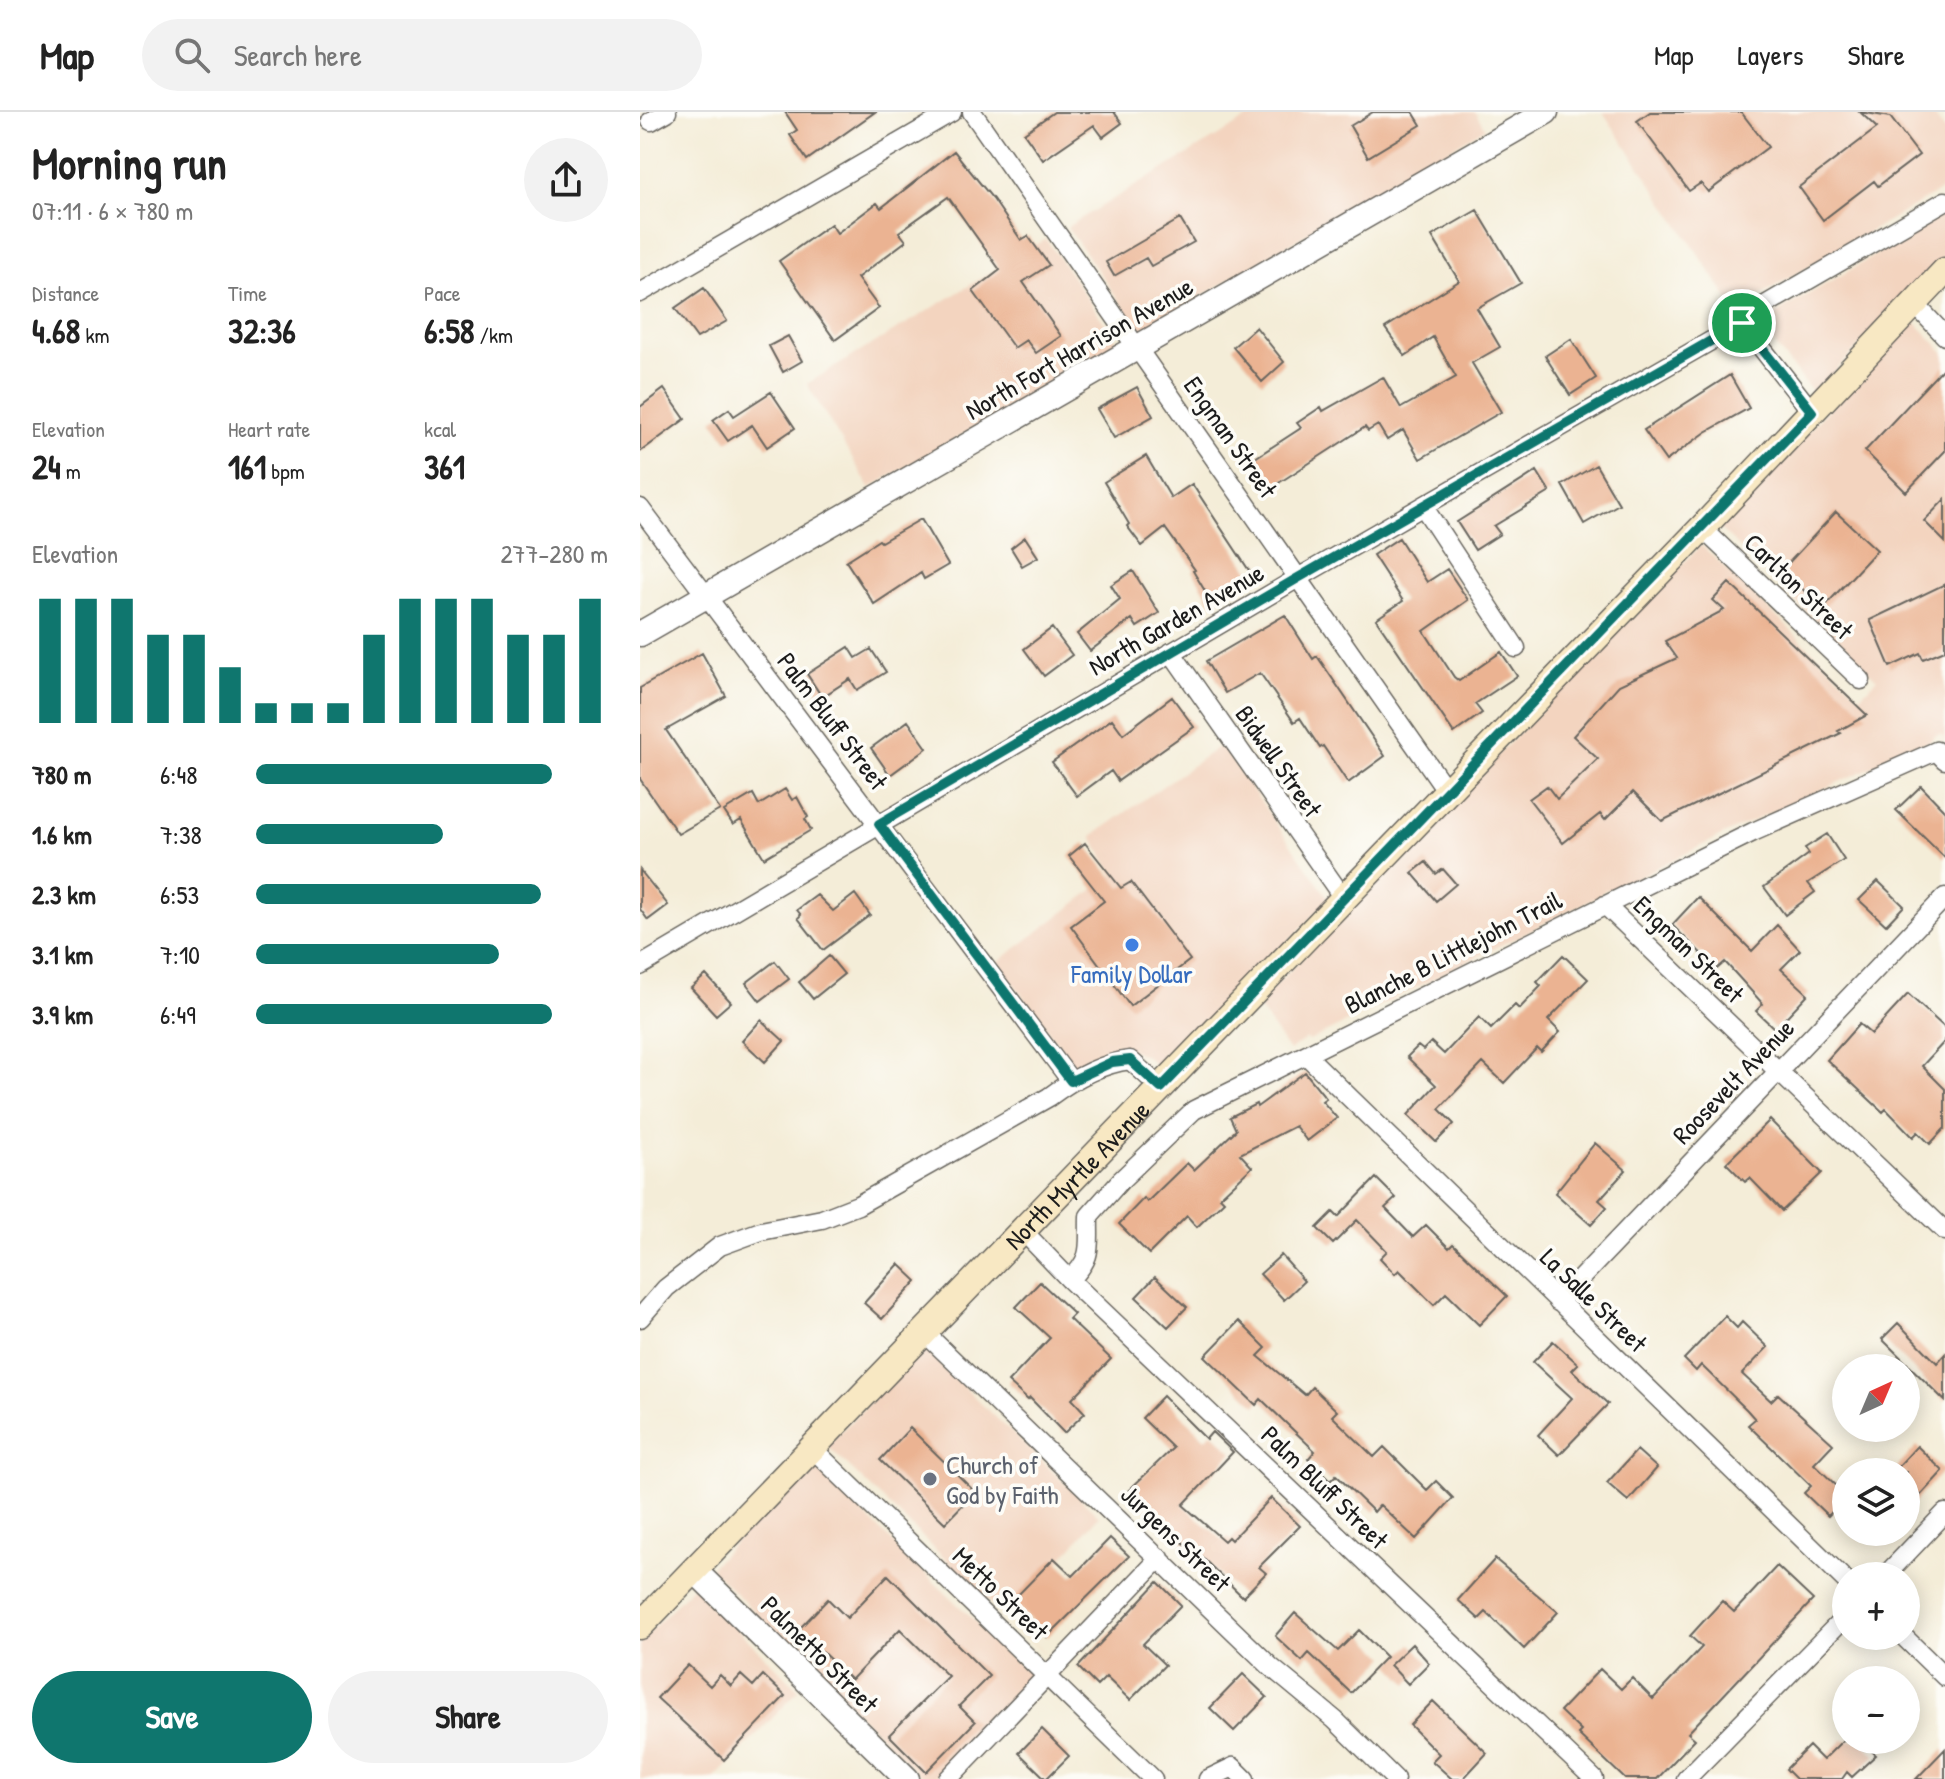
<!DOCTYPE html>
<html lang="en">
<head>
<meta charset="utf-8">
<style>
	body { margin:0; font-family:"Patrick Hand",sans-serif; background:#f2f2f2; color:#222; height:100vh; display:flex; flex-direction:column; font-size:30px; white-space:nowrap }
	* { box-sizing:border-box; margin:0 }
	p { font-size:26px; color:#767676 }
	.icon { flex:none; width:44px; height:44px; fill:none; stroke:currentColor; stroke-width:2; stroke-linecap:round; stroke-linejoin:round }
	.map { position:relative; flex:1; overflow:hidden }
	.panel { display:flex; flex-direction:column; background:#fff; width:640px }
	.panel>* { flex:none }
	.needle { width:52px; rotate:44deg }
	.controls { position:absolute; left:1192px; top:1242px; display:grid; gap:16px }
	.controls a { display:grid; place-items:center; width:88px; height:88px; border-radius:50%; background:#fff; box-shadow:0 4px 20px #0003; font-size:40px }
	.pin { position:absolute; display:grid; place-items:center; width:68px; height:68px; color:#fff; margin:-34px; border:4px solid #fff; border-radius:50%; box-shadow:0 2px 8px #0007 }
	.round { display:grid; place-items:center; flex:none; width:84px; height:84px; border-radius:42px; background:#f2f2f2 }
	.overview { display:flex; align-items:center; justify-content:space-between; height:136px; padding:0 32px }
	h1 { font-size:44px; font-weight:700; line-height:60px }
	.metrics { display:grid; grid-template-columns:repeat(3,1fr); gap:12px; height:136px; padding:8px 32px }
	.metrics div { display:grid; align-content:center }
	.metrics b { font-size:34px; font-weight:700 }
	.metrics small { font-size:22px; font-weight:400 }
	.metrics p { font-size:22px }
	.chart { height:224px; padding:16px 32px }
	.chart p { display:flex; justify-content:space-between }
	.chart svg { width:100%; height:144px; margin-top:8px; stroke:#0f766e; stroke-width:6 }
	.action { display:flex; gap:16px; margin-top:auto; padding:16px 32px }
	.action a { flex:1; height:92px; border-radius:48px; background:#0f766e; color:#fff; font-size:32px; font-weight:700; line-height:92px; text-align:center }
	.action a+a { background:#f2f2f2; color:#222 }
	ul { padding:0 32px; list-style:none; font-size:26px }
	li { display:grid; grid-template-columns:128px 96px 1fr; align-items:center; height:60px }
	li i { height:20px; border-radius:10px; background:#0f766e }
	header { display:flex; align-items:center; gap:48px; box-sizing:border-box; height:112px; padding:0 40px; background:#fff; border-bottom:2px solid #e0e0e0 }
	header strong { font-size:38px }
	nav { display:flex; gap:44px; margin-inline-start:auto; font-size:28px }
	.search { width:560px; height:72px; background:#f2f2f2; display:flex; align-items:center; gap:20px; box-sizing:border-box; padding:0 28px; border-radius:44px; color:#767676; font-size:30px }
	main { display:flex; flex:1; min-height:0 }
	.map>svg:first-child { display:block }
	.built { fill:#f3d4bf }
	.building { fill:#ebb392 }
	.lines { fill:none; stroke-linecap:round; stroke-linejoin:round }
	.minor-casing { stroke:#68655e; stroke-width:21 }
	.tertiary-casing { stroke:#68655e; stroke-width:27 }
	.secondary-casing { stroke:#68655e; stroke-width:29 }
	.minor { stroke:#fff; stroke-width:18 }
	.tertiary { stroke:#fff; stroke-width:24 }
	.secondary { stroke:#f8e8c3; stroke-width:26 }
	.route-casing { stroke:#fff; stroke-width:16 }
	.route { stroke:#0f766e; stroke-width:10 }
	.shop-dot { fill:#3f7fe0; stroke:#fdfcf7; stroke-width:3 }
	.worship-dot { fill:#6b7280; stroke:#fdfcf7; stroke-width:3 }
	.labels { text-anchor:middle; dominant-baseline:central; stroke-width:7; stroke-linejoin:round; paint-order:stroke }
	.street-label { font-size:26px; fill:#1c1c1c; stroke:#fdfcf7 }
	.shop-label { font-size:26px; fill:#366cbe; stroke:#fdfcf7 }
	.worship-label { font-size:26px; fill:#5b616d; stroke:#fdfcf7; text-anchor:start }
</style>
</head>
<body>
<header>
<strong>Map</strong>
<div class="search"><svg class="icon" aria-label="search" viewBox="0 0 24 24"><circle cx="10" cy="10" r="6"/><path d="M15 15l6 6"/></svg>Search here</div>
<nav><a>Map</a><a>Layers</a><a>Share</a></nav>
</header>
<main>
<section class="panel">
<div class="overview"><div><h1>Morning run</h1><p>07:11 · 6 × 780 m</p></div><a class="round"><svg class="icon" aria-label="share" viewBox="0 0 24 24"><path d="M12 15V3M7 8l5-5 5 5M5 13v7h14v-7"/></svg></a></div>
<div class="metrics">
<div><p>Distance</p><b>4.68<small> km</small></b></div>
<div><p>Time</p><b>32:36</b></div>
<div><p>Pace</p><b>6:58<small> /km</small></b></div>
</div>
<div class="metrics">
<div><p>Elevation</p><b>24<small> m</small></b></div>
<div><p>Heart rate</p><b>161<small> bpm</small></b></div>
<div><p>kcal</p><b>361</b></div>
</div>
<div class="chart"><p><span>Elevation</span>277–280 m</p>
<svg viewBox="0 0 160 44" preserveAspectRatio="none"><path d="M5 44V6M15 44V6M25 44V6M35 44V17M45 44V17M55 44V27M65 44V38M75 44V38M85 44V38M95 44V17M105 44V6M115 44V6M125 44V6M135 44V17M145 44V17M155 44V6"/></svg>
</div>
<ul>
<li><b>780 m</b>6:48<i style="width:84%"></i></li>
<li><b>1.6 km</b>7:38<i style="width:53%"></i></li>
<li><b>2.3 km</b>6:53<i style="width:81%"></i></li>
<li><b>3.1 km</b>7:10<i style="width:69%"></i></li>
<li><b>3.9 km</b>6:49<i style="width:84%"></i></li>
</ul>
<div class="action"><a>Save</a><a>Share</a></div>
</section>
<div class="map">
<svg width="1305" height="1667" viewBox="0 0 1305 1667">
	<rect width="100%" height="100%" fill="#fdfcf7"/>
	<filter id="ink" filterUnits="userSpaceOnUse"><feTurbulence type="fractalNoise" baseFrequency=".0125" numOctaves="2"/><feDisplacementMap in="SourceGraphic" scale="16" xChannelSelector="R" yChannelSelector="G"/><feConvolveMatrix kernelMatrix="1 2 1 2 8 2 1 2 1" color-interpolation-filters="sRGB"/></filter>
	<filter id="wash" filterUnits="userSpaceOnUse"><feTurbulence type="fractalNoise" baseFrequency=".006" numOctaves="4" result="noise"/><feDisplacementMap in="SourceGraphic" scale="32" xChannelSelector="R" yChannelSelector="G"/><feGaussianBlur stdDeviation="1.8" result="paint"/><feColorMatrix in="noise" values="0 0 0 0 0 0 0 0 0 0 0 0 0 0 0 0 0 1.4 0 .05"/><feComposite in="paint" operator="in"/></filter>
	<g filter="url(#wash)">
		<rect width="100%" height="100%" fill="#f4edd8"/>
		<!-- built -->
		<path class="built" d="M618 0H835L845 16 501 220 427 115Z
			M963 0H1291L1305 19V76L1115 186 1098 201Z
			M1305 102V143L1174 282 1118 212Z
			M406 127 479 232 230 376 167 272Z
			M1273 208 1305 241V629L1303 623 1297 622 1290 629 1110 710 969 779 966 777 959 784 669 929 666 927 649 939 617 893 1061 433 1220 584 1237 567 1078 415Z
			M581 633 689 787 522 960 507 945 489 936 468 940 435 955 358 850 473 763 452 724Z
			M283 1236 459 1404 370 1506 409 1546 187 1334Z
			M170 1351 392 1564 293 1667H284L70 1456Z
			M53 1474 159 1578 74 1667H0V1530Z"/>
		<g id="blocks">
			<!-- building -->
			<path class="building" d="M145 0H235L167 48 150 23 157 18Z
				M414 0H474L482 11 463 25 454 13 403 48 384 21Z
				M733 0H773L781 13 728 45 710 14Z
				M1010 0H1101L1128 35 1068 80 1061 71 1049 79 997 9Z
				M1220 0 1250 5 1279 43 1238 74 1234 69 1183 108 1159 75 1237 16Z
				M314 39 353 87 381 128 388 124 409 153 383 170 421 224 396 241 386 228 374 236 333 179 360 158 308 85 259 120 266 129 217 166 239 196 195 228 139 149 191 112 197 121 237 91 241 96Z
				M837 98 881 171 837 196 860 235 832 251 861 300 780 347 763 318 747 328 738 313 728 319 725 315 631 376 612 348 661 316 657 311 681 295 683 299 743 265 761 296 816 265 793 225 765 244 745 216 819 169 792 124Z
				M540 107 554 130 511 154 506 146 474 164 466 150Z
				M64 176 87 209 57 226 35 196Z
				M616 215 644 250 622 270 593 235Z
				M148 224 162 249 143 260 129 234Z
				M931 227 956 266 930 283 905 244Z
				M1305 254V339L1266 380 1225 339Z
				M1090 263 1109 296 1066 320 1026 349 1004 318Z
				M497 275 513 304 474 326 457 297Z
				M24 277 45 307 0 340V295Z
				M131 280 155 316 127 335 112 313 88 329 73 308 89 297 94 304Z
				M506 344 531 386 552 372 612 463 571 489 553 459 555 458 525 416 502 434 487 414 489 412 464 370Z
				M956 353 979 392 944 412 922 373Z
				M897 359 910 380 854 414 860 422 835 438 817 410Z
				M1305 387V430L1284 409Z
				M1196 400 1237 438 1183 496 1142 458Z
				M281 407 308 453 284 467 281 461 234 492 206 449 239 428 241 430Z
				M385 425 398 445 382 454 371 436Z
				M759 426 787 470 807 457 828 488 784 519 814 565 819 569 861 540 877 564 835 592 842 601 814 621 736 507 763 489 733 443Z
				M493 459 519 501 497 515 492 507 450 539 437 522 480 487 471 473Z
				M1089 471 1227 603 1198 619 1201 621 1022 709 993 680 965 708 960 702 923 731 889 687 907 674 917 687 958 647 933 624 979 573 1037 546 1025 529 1084 498 1073 488Z
				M1305 472V538L1283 547 1280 541 1250 555 1230 508Z
				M645 503 673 547 677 544 745 644 708 671 683 634 680 636 660 606 654 610 620 561 585 581 566 549Z
				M412 516 432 543 404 564 384 537Z
				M209 535 216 546 231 537 246 560 217 578 210 567 182 585 167 562Z
				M62 541 86 584 26 618 80 698 38 722 0 667V576Z
				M532 585 554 615 478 669 471 659 437 684 412 650 472 607 483 622Z
				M268 609 287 636 250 663 231 636Z
				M1281 674 1305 699V746L1256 698Z
				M145 677 152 688 157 685 168 705 165 707 171 718 124 746 101 708 93 713 84 699 113 682 119 693Z
				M1187 722 1204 748 1168 771 1175 780 1145 803 1124 775 1169 742 1165 736Z
				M445 731 481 776 491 770 550 848 490 894 431 814 464 789 429 744Z
				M786 750 796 762 803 757 816 772 796 789 772 761Z
				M0 758 28 793 8 808 0 797Z
				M1238 769 1264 794 1246 813 1219 788Z
				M215 782 230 803 183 838 158 806 161 803 157 798 177 783 193 799Z
				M1058 785 1112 839 1137 813 1160 838 1141 857 1168 882 1135 917 1116 899 1123 892 1085 850 1077 857 1032 813Z
				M923 843 948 867 908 908 920 920 901 940 897 936 864 971 843 951 799 997 814 1012 796 1030 768 1003 796 973 767 945 778 934 783 938 791 930 804 942 839 905 851 917 875 893 879 897 901 874 897 870Z
				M189 844 204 862 173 887 159 870Z
				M135 849 149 867 120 889 106 871Z
				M66 863 91 890 76 903 51 876Z
				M1268 882 1305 916V929L1282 954 1305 977V1016L1290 1032 1278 1020 1273 1025 1246 997 1243 1000 1187 948 1219 912 1231 922Z
				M121 908 144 929 125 950 102 929Z
				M665 960 686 986 682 989 697 1006 667 1029 655 1014 600 1042 612 1055 580 1085 584 1089 557 1115 547 1104 509 1142 479 1112 504 1086 507 1090 547 1051 554 1058 596 1018 590 1005 616 992 617 995Z
				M1130 1008 1182 1061 1142 1099 1110 1066 1105 1070 1086 1051Z
				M955 1031 986 1058 959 1088 967 1095 951 1113 915 1081Z
				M736 1066 756 1086 745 1096 773 1125 786 1113 809 1136 813 1132 867 1184 839 1213 806 1181 794 1193 759 1158 755 1162 740 1146 747 1139 717 1108 693 1132 677 1116 693 1100 698 1105Z
				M641 1143 664 1169 644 1188 620 1162Z
				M259 1152 277 1169 242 1207 224 1191Z
				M515 1165 547 1195 528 1215 496 1185Z
				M400 1170 434 1202 429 1207 471 1247 432 1287 445 1301 424 1321 390 1286 388 1288 368 1270 410 1226 376 1195Z
				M1085 1204 1097 1216 1102 1210 1128 1235 1102 1262 1131 1289 1138 1282 1193 1332 1174 1352 1201 1378 1198 1382 1204 1388 1188 1404 1164 1381 1171 1374 1108 1313 1115 1307 1107 1298 1061 1253 1056 1259 1044 1247Z
				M599 1209 626 1236 618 1244 665 1283 672 1275 697 1299 692 1304 734 1345 744 1335 787 1378 796 1369 813 1386 776 1427 740 1393 734 1400 696 1363 690 1369 668 1347 675 1339 621 1287 616 1293 565 1244Z
				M1258 1211 1297 1251 1305 1242V1289L1242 1227Z
				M913 1229 938 1252 932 1258 968 1292 919 1343 898 1323 932 1286 893 1250Z
				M523 1284 566 1327 572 1320 593 1340 543 1393 584 1429 588 1425 591 1428 631 1386 660 1414 619 1455 626 1461 603 1485 549 1433 548 1435 488 1379 533 1336 502 1306Z
				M270 1316 335 1380 305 1411 240 1348Z
				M1277 1334 1303 1359 1266 1399V1360H1253Z
				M997 1338 1017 1356 988 1389 967 1371Z
				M470 1426 489 1444 407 1525 372 1489 414 1446 433 1464Z
				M855 1447 918 1500 884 1537 846 1500 839 1507 818 1488Z
				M1137 1454 1173 1488 1048 1621 1055 1627 1017 1667H985L938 1622 941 1619 920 1599 960 1557 981 1577 992 1566 1013 1587 1062 1535 1050 1524 1082 1489 1094 1500Z
				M248 1463 349 1564 319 1594 335 1610 286 1660 249 1623 308 1564 260 1517 211 1568 159 1517 188 1487 207 1506Z
				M518 1470 541 1493 503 1532 525 1553 490 1588 466 1565 457 1574 438 1555Z
				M655 1501 698 1539 719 1518 746 1545 711 1581 669 1541 662 1549 635 1524Z
				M772 1532 789 1551 768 1572 750 1553Z
				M48 1553 70 1574 80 1563 91 1574 101 1563 113 1574 123 1563 145 1584 84 1648 17 1586Z
				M603 1562 627 1585 594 1619 570 1596Z
				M793 1589 847 1641 823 1667H812L792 1649 799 1642 770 1613Z
				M402 1617 429 1644 406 1667 379 1641Z
				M1203 1628H1220L1236 1643 1212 1665 1207 1660 1202 1667H1156L1146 1657 1169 1634 1183 1648Z
				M1305 1637V1667H1276Z"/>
		</g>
	</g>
	<g filter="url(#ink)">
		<use href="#blocks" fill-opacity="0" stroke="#68655e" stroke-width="2"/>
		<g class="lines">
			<defs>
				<path id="minor" d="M332 0 807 679
					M11 9 27 0
					M0 181 312 0
					M1274 191 1305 224
					M1102 211 1172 300
					M783 394 876 536
					M0 396 431 969
					M1062 416 1221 568
					M531 540 704 787
					M965 793 1305 1119
					M0 854 658 466 1102 211 1120 196 1305 89
					M666 943 1206 1469
					M383 1119 430 1168 954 1667
					M430 1168C454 1144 448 1135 449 1104L481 1068 554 998 1113 720 1296 639 1305 648
					M918 1190 1305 785
					M0 1206 26 1176 80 1134 121 1119 182 1107 218 1093 409 985C433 967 459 952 490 948L521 976
					M283 1219 631 1555 695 1608 755 1667
					M171 1335 513 1667
					M1245 1464 1305 1401
					M1263 1524 1305 1565
					M308 1667 520 1446
					M568 1667 593 1655 605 1667
					M1046 1667 1206 1504"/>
				<path id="tertiary" d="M0 522 906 0
					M54 1458 267 1667"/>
				<g id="secondary">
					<path id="s1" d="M0 1514 1062 416 1305 159"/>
				</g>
			</defs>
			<!-- minor casing -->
			<use href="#minor" class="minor-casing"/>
			<!-- tertiary casing -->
			<use href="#tertiary" class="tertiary-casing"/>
			<!-- secondary casing -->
			<use href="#secondary" class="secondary-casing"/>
			<!-- minor -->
			<use href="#minor" class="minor"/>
			<!-- tertiary -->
			<use href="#tertiary" class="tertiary"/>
			<!-- secondary -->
			<use href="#secondary" class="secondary"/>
		</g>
	</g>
	<g class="lines" filter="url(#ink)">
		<defs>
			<path id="route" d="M1102 211 1172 300 521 976 490 948 472 950 431 969 239 712 658 466Z"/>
		</defs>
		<!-- route casing -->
		<use href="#route" class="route-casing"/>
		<!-- route -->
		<use href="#route" class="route"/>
	</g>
	<!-- markers -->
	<circle class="shop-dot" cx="492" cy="833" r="8"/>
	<circle class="worship-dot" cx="290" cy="1367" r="8"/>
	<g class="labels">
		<!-- street labels -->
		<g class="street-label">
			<text transform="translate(439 236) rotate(-30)">North Fort Harrison Avenue</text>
			<text transform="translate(591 325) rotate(55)">Engman Street</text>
			<text transform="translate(1159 474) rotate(44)">Carlton Street</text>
			<text transform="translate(536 507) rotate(-30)">North Garden Avenue</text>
			<text transform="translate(193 609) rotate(53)">Palm Bluff Street</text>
			<text transform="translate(639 649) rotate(55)">Bidwell Street</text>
			<text transform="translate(1049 837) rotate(44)">Engman Street</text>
			<text transform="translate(813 840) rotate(-27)">Blanche B Littlejohn Trail</text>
			<text transform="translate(1093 969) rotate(-46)">Roosevelt Avenue</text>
			<text stroke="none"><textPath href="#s1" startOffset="628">North Myrtle Avenue</textPath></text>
			<text transform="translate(954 1188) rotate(44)">La Salle Street</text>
			<text transform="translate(685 1375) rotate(44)">Palm Bluff Street</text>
			<text transform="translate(536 1426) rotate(44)">Jurgens Street</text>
			<text transform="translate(361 1481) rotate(44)">Metto Street</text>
			<text transform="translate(180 1542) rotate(45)">Palmetto Street</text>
		</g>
		<!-- shop labels -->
		<g class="shop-label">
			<text x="492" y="861">Family Dollar</text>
		</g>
		<!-- worship labels -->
		<g class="worship-label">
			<text x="306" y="1352">Church of<tspan x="306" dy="30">God by Faith</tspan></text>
		</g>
	</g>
</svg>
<div class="controls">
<a><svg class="needle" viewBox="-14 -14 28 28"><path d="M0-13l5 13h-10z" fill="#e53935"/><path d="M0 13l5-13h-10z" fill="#767676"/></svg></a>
<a><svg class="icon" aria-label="layers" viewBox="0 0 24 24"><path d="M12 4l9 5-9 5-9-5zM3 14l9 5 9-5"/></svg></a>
<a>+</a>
<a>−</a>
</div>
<div class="pin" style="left:1102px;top:211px;background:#1e9e55"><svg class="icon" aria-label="arrive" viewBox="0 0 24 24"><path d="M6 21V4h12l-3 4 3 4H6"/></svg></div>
</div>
</main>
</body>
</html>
